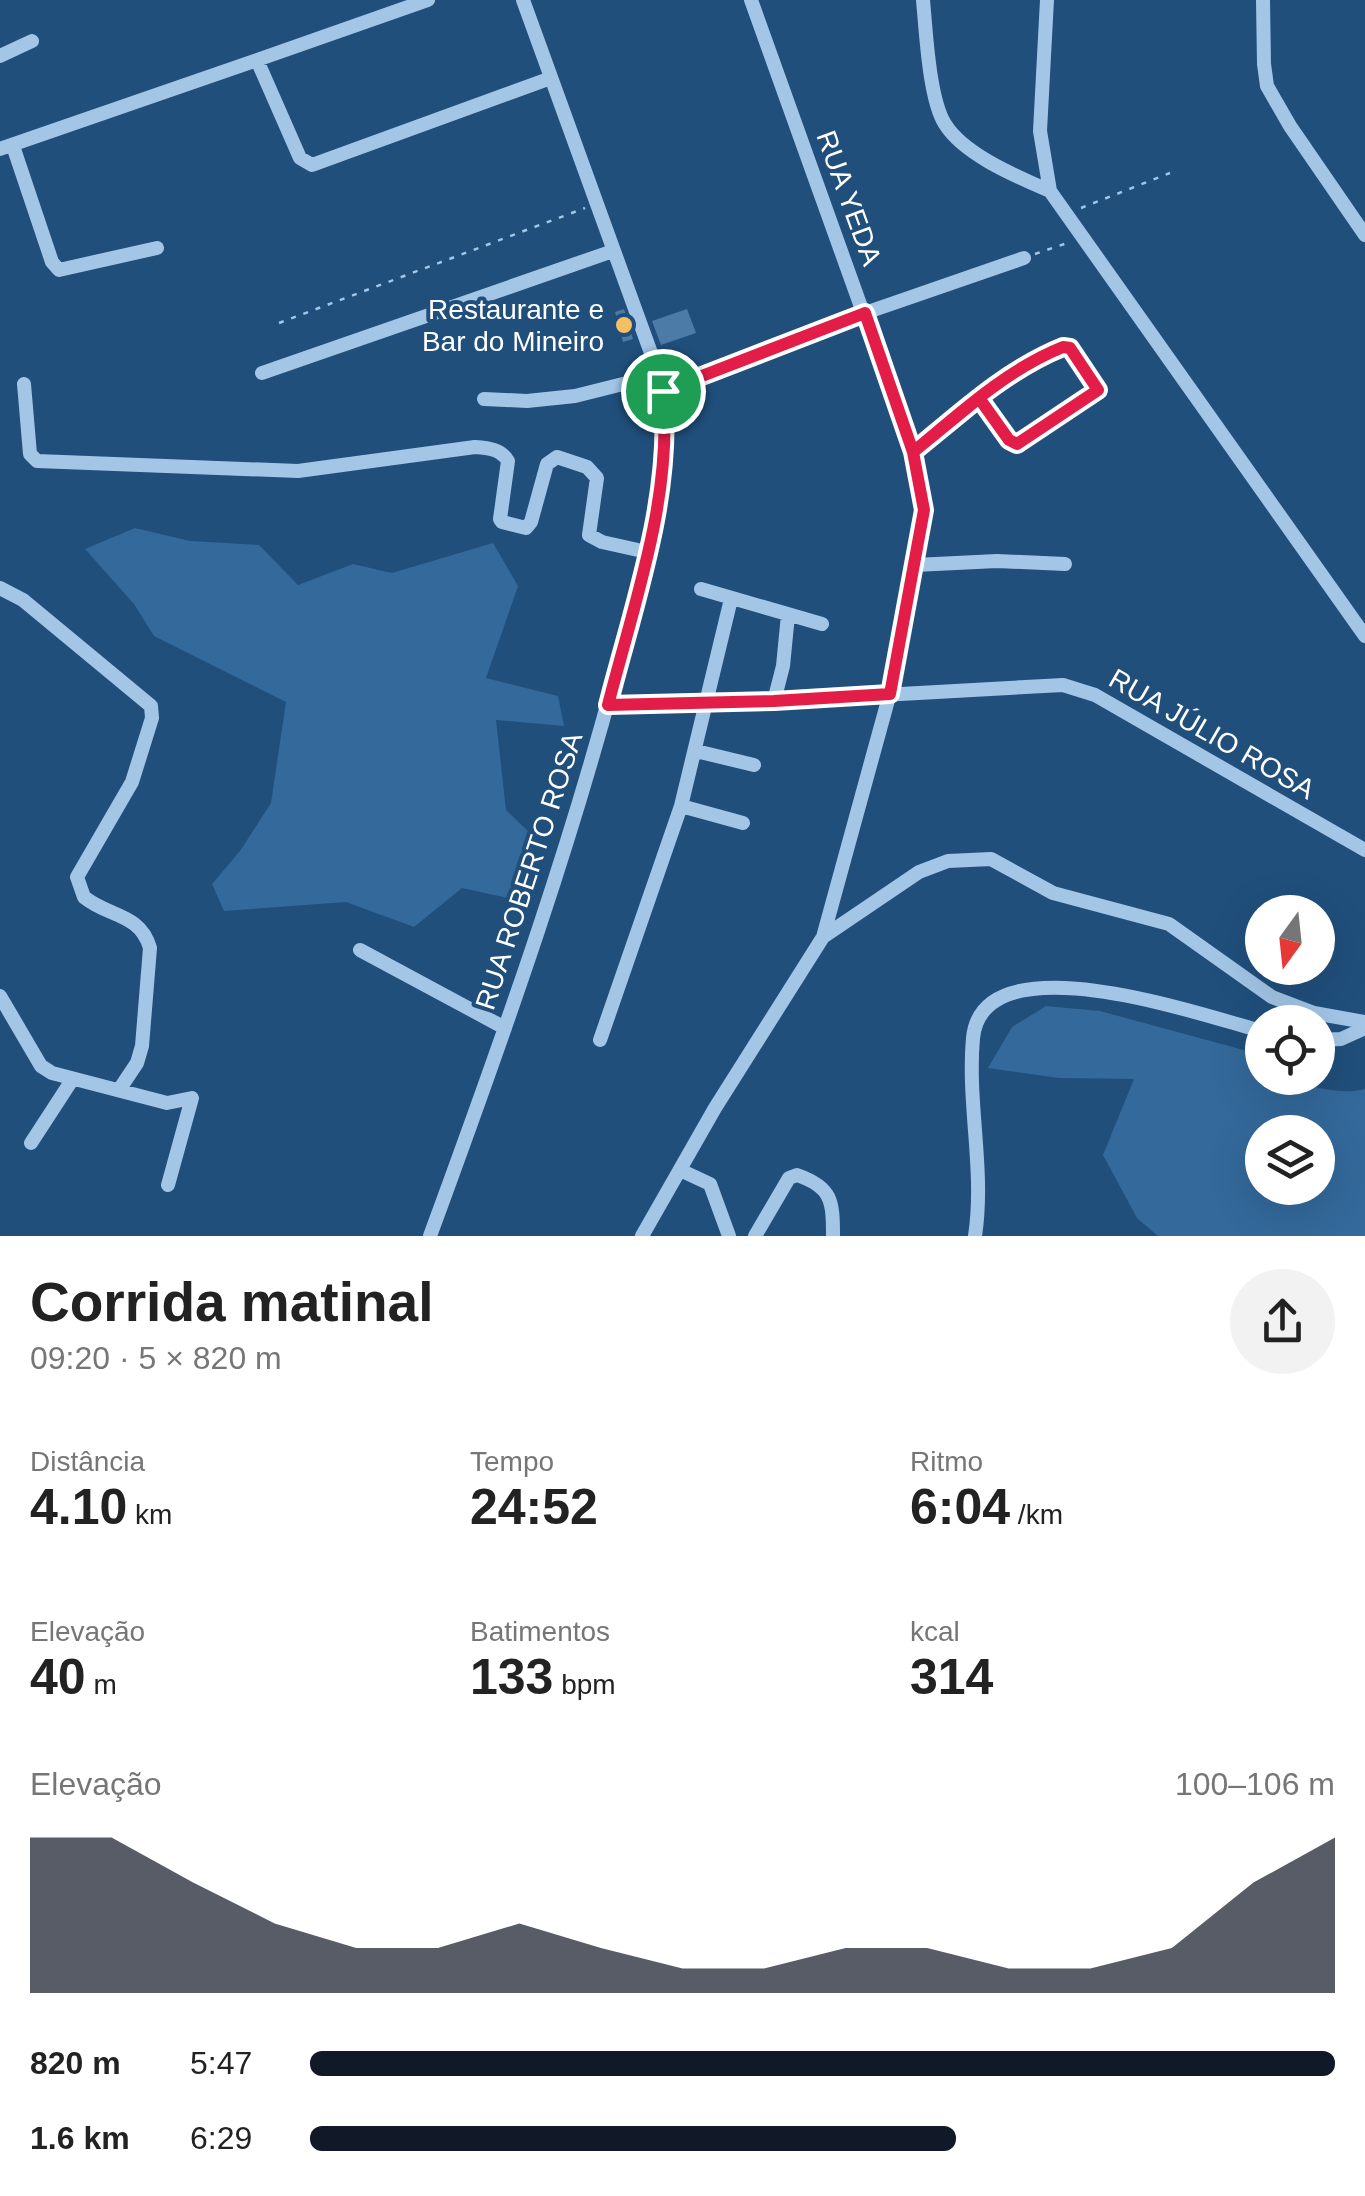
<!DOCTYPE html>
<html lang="pt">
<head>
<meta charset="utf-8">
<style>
	body { margin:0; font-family:Arial,sans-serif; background:#f2f2f2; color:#222; height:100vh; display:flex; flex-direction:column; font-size:38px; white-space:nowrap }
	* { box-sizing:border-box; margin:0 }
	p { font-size:32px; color:#767676 }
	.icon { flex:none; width:55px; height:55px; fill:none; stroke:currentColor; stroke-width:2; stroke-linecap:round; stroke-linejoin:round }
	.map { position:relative; height:1236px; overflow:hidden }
	.panel { display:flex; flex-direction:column; background:#fff; flex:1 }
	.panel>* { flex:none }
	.needle { width:65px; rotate:195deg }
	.controls { position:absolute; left:1245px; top:895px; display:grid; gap:20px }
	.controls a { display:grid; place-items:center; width:90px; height:90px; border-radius:50%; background:#fff; box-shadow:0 10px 40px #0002; font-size:50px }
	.pin { position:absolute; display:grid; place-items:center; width:85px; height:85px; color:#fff; margin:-42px; border:5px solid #fff; border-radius:50%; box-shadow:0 2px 10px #0007 }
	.round { display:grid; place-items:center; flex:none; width:105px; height:105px; border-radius:52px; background:#f2f2f2 }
	.overview { display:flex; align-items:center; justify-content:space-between; height:170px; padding:0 30px }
	h1 { font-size:55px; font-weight:700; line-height:75px }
	.metrics { display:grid; grid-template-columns:repeat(3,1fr); gap:15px; height:170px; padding:10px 30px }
	.metrics div { display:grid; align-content:center }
	.metrics b { font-size:50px; font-weight:700 }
	.metrics small { font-size:28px; font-weight:400 }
	.metrics p { font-size:28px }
	.chart { height:280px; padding:20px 30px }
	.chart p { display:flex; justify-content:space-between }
	.chart svg { width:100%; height:180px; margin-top:10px; fill:#111827; opacity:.7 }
	ul { padding:0 30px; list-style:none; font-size:32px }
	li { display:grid; grid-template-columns:160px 120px 1fr; align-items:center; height:75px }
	li i { height:25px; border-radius:12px; background:#111827 }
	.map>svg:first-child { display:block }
	.green { fill:#33699b; fill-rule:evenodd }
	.building { fill:#4c7ba8 }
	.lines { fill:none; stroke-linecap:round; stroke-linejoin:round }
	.path { stroke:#a3c6e7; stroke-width:2.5; stroke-dasharray:5 8; stroke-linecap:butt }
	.minor { stroke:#a3c6e7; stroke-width:14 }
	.route-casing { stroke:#fff; stroke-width:20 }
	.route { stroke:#e11d48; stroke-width:12 }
	.poi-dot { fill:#f4c063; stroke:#204f7c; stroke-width:4 }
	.labels { text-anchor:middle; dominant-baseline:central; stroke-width:8; stroke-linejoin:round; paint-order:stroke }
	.street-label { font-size:28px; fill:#fff; stroke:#204f7c }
	.poi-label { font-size:28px; fill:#fff; stroke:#204f7c; text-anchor:end }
</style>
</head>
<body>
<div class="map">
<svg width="1365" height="1236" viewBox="0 0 1365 1236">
	<rect width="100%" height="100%" fill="#204f7c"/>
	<!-- green -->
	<path class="green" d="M135 528 190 541 259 545 298 585 353 564 392 573 493 543 518 586 486 678 558 696 564 726 496 720 506 810 532 835 512 899 462 888 414 927 346 902 224 911 212 884 240 851 271 803 286 702 154 636 134 604 85 549Z
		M1046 1006 1100 1011 1262 1055V1078C1298 1078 1331 1098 1365 1089V1236H1158L1137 1218 1103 1155 1134 1079 1059 1078 988 1068 1012 1027ZM1318 1132V1188H1262V1132Z"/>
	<!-- building -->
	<path class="building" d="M624 309 633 339 623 342 615 312Z
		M687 309 696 333 661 345 652 321Z"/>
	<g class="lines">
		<!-- path -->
		<path class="path" d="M1081 208 1170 173
			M1035 254 1070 242
			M279 323 585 208"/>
		<!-- minor -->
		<path class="minor" d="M751 0 913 452 924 511 915 565 890 693 823 937
			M923 0C926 31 929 99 945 124 964 155 1018 177 1050 191
			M1047 0 1040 131 1050 191 1365 636
			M1263 0 1264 64 1267 86 1290 126 1365 235
			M0 56 32 41
			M257 60 428 0
			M13 146 52 262 59 270 157 248
			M0 149 257 60 300 158 312 165 551 78
			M262 373 613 251
			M24 384 30 454 37 461 298 471 475 447C488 448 501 449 508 461L500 519 502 522 526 528 531 522 547 464 557 457 587 467 597 478 589 535 602 542 647 552
			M663 391 865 313 1024 258
			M484 399 527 401 575 396 659 375
			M913 452C960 413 1006 372 1063 347L1070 349 1098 391 1017 444 1009 441 979 398
			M915 565 997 561 1065 564
			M0 588 23 600 151 706 152 718 132 782 77 877 84 897C108 917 140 913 150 948L142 1046 137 1063 119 1090
			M701 589 822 624
			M774 701 783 666 788 615
			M608 705 774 701 1063 685 1095 695 1365 850
			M696 751 754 765
			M681 806 743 823
			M360 950 505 1028
			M0 996 41 1066 52 1073 167 1103 192 1098 168 1185
			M600 1040 681 806 731 599
			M1318 1040 1341 1039 1365 1028
			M31 1143 72 1080
			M680 1170 710 1184 729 1236
			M430 1236C505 1032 579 825 631 614 650 537 679 454 659 375L523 0
			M642 1236 715 1108 823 937 919 872 948 861 991 859 1053 893 1169 924 1272 997 1314 1013 1365 1022
			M755 1236 789 1178 797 1175C832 1187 833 1201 833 1236
			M975 1236C985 1170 967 1104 973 1038 983 937 1206 1017 1262 1031"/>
	</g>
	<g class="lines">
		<defs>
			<path id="route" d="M663 391C673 497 634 603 608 705L774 701 890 694 924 510 913 452C960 413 1006 370 1063 347L1070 348 1098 390 1017 444 1009 440 979 398 913 452 865 313 663 391"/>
		</defs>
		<!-- route casing -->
		<use href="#route" class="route-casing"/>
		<!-- route -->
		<use href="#route" class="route"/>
	</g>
	<!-- markers -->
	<circle class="poi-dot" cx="624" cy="325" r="10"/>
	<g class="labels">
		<!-- street labels -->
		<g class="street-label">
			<text transform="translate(849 198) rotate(70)">RUA YEDA</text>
			<text transform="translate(1212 734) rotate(30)">RUA JÚLIO ROSA</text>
			<text transform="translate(529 871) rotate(-72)">RUA ROBERTO ROSA</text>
		</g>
		<!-- poi labels -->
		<g class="poi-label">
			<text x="604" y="309">Restaurante e<tspan x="604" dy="32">Bar do Mineiro</tspan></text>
		</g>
	</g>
</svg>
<div class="controls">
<a><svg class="needle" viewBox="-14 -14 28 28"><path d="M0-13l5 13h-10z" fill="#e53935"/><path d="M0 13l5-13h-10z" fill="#767676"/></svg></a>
<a><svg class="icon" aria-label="locate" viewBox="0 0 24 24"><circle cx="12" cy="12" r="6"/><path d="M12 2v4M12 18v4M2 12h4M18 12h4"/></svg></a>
<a><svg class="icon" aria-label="layers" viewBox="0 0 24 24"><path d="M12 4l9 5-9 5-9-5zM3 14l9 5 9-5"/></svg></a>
</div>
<div class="pin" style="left:663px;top:391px;background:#1e9e55"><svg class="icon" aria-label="arrive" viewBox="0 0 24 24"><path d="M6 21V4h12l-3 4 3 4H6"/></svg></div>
</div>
<section class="panel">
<div class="overview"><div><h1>Corrida matinal</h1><p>09:20 · 5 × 820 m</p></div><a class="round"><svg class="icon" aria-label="share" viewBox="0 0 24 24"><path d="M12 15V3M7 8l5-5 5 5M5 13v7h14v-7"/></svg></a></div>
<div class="metrics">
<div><p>Distância</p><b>4.10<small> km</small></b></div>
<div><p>Tempo</p><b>24:52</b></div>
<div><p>Ritmo</p><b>6:04<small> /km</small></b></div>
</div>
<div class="metrics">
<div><p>Elevação</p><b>40<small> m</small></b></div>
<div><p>Batimentos</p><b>133<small> bpm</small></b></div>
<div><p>kcal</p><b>314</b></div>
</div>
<div class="chart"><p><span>Elevação</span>100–106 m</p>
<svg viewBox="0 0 160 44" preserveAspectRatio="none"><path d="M0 44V6L10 6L20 17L30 27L40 33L50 33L60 27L70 33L80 38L90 38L100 33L110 33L120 38L130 38L140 33L150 17L160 6V44z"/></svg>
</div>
<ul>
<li><b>820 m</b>5:47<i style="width:100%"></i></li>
<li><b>1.6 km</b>6:29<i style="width:63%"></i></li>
</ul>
</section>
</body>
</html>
